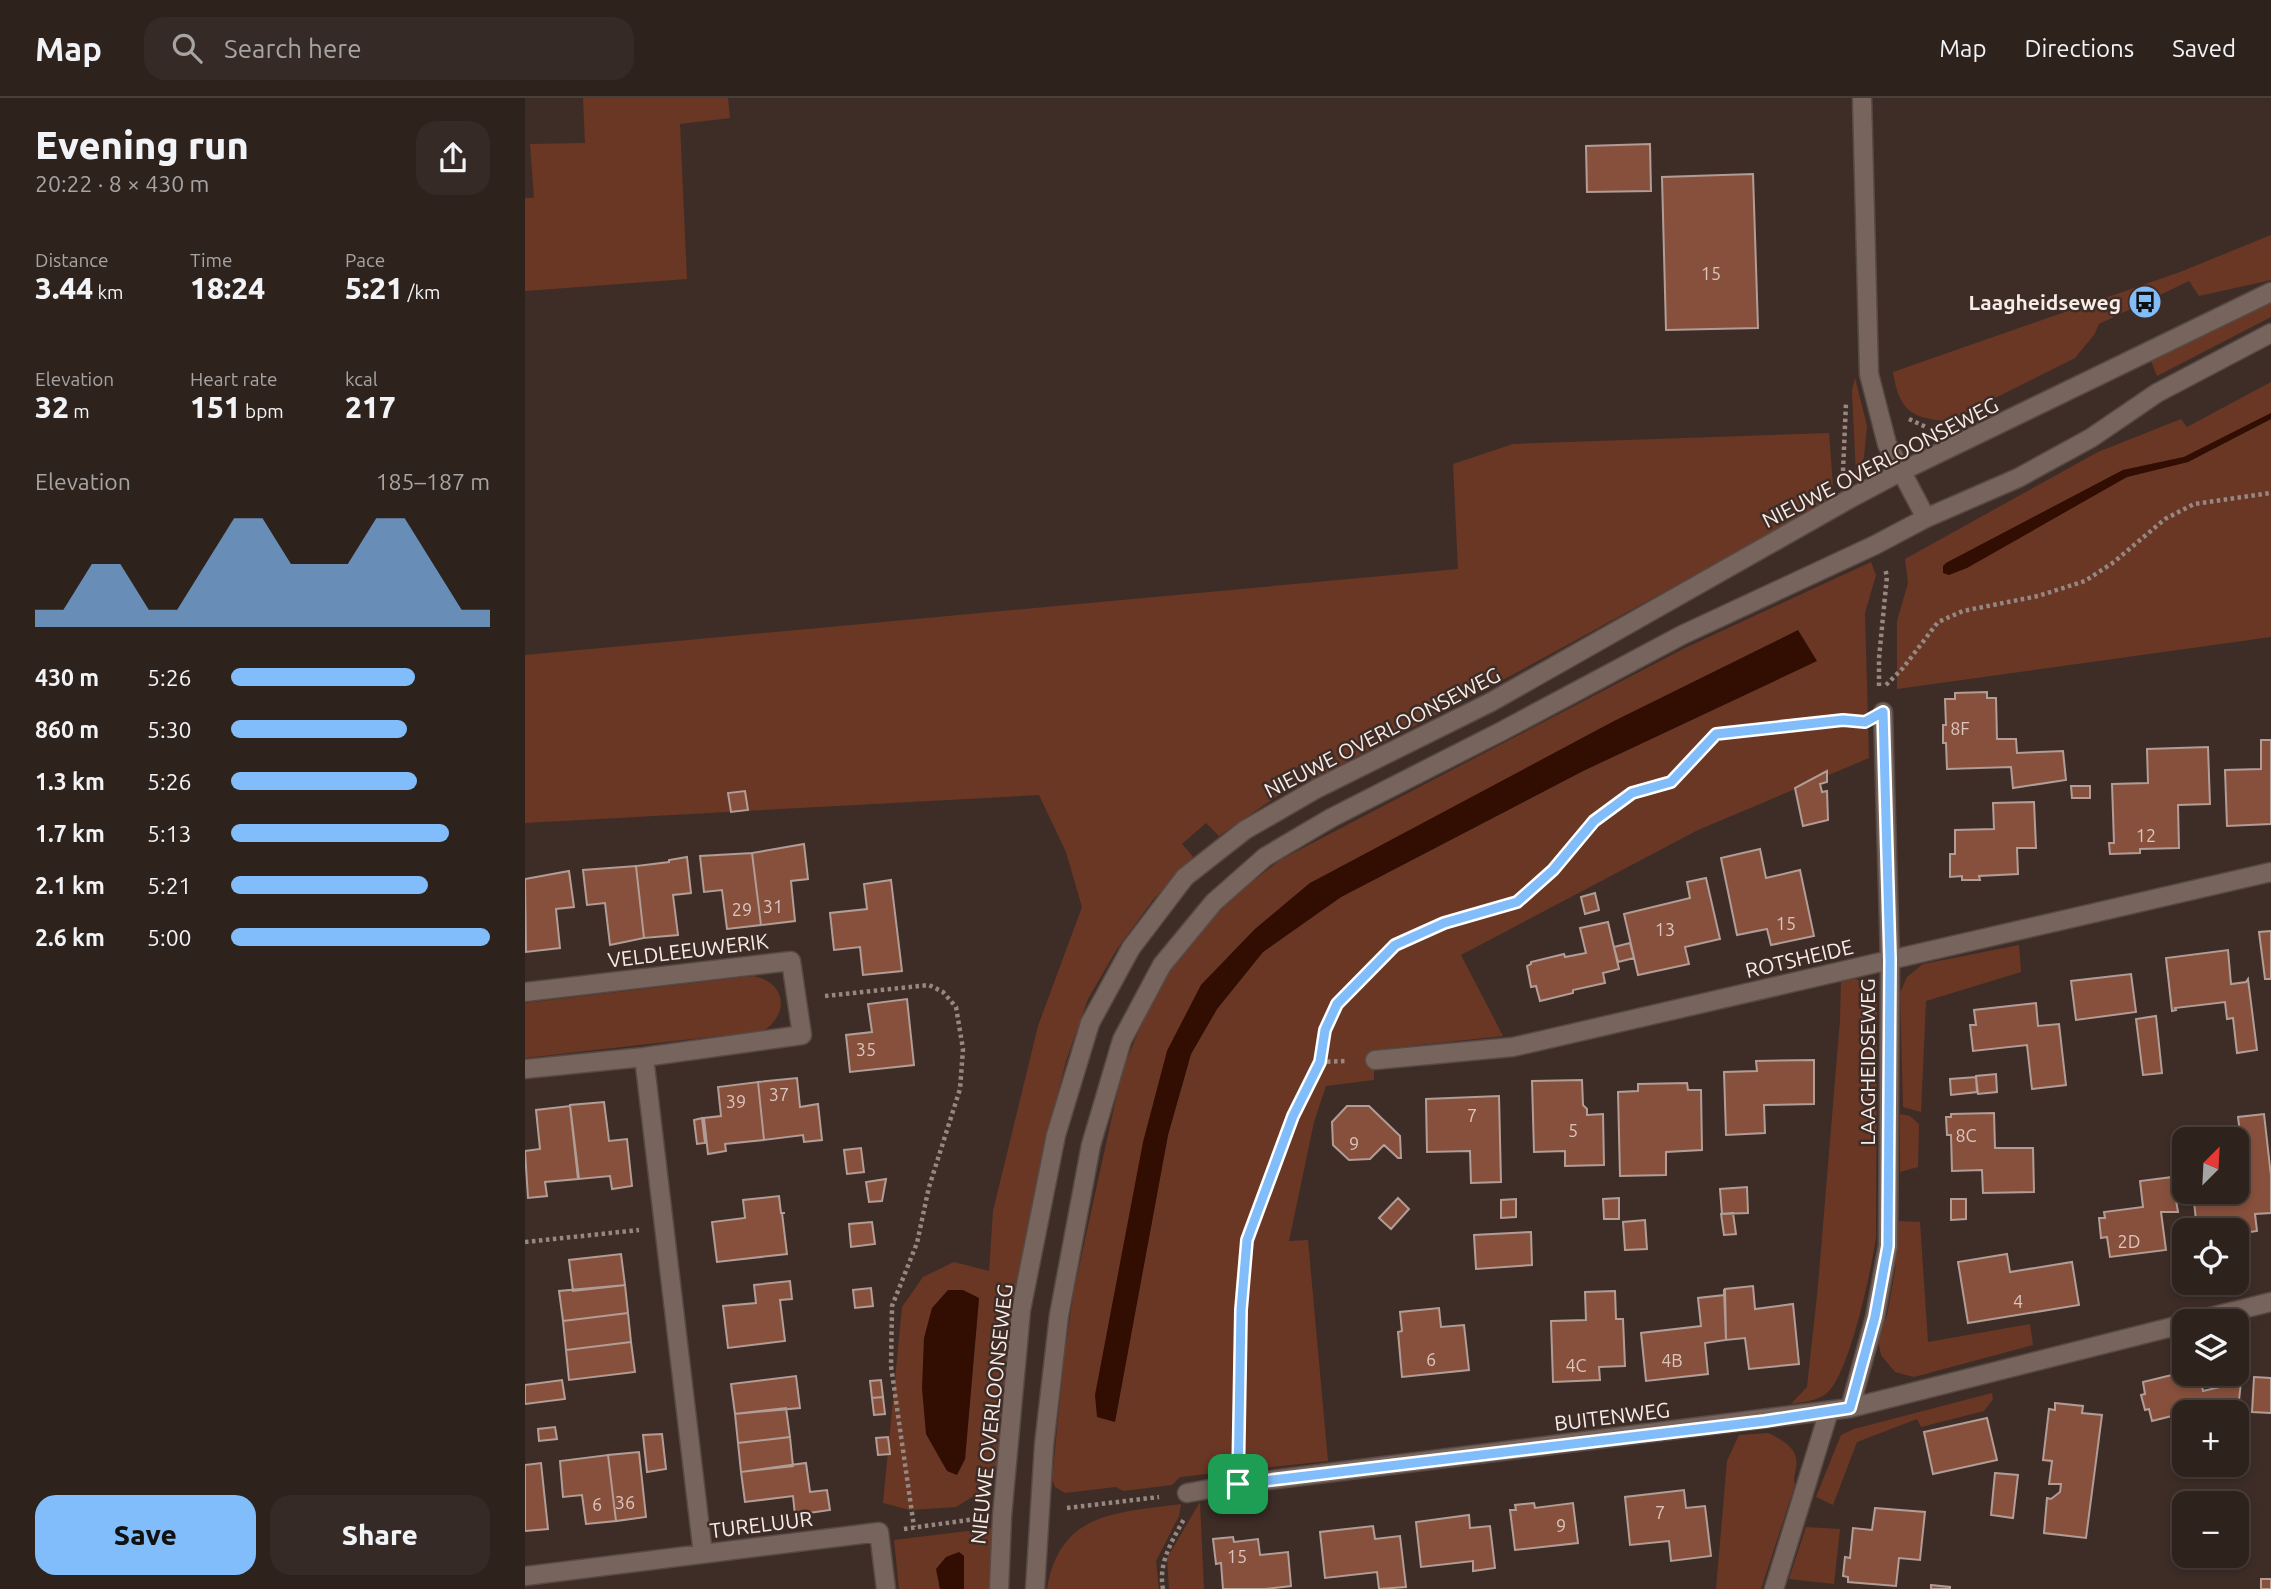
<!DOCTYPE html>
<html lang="en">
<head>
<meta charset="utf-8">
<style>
	body { margin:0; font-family:Ubuntu,sans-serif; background:#362a26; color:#f1f3f6; height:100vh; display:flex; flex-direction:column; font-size:26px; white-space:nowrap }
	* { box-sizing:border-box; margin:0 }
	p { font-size:23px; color:#a7a4a4 }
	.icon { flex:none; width:38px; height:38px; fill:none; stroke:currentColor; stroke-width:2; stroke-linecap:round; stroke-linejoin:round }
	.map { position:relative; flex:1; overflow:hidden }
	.sheet { display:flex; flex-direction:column; background:#2e221d; width:525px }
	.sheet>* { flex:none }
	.needle { width:46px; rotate:24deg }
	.tools { position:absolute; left:1647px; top:1029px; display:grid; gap:14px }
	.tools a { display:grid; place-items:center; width:77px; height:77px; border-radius:14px; background:#2e221d; box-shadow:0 4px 10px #0003,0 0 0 2px #493f3b; font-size:35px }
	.pin { position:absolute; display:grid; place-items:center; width:60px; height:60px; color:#fff; margin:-30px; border-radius:14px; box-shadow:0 4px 10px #0006 }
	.round { display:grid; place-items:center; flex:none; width:74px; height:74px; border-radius:21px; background:#362a26 }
	.summary { display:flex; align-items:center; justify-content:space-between; height:119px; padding:0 35px }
	h1 { font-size:38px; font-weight:800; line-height:52px }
	.stats { display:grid; grid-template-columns:repeat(3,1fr); gap:10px; height:119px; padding:7px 35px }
	.stats div { display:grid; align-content:center }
	.stats b { font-size:30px; font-weight:800 }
	.stats small { font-size:19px; font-weight:400 }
	.stats p { font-size:19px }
	.chart { height:196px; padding:14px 35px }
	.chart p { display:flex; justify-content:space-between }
	.chart svg { width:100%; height:126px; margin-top:7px; fill:#81bdfa; opacity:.7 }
	.cta { display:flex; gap:14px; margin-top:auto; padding:14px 35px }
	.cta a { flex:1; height:80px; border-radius:21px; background:#81bdfa; color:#111; font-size:28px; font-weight:800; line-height:80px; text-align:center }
	.cta a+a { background:#362a26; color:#f1f3f6 }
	ul { padding:0 35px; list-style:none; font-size:23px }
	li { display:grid; grid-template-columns:112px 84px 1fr; align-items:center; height:52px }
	li i { height:18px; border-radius:9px; background:#81bdfa }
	header { display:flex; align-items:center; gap:42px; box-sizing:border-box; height:98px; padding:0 35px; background:#2e221d; border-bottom:2px solid #493f3b }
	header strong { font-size:33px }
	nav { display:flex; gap:38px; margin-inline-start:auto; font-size:24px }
	.search { width:490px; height:63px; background:#362a26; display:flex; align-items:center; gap:18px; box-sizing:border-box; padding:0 24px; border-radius:21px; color:#a7a4a4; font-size:26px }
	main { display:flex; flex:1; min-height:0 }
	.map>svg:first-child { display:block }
	.green { fill:#6a3725; fill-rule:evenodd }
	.water { fill:#320d02 }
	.building { fill:#87503c; stroke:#b29d96; stroke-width:2 }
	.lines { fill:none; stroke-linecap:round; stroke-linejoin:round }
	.minor-casing { stroke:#574944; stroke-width:21 }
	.path { stroke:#958782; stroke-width:4.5; stroke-dasharray:3.5 3.5; stroke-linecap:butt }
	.minor { stroke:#77645d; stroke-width:18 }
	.route-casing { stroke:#fff; stroke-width:14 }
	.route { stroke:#81bdfa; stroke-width:9 }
	.labels { text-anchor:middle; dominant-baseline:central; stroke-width:5; stroke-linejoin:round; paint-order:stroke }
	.number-label { font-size:18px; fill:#dbc5bd }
	.poi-label { font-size:21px; font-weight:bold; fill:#f7ece8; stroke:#3e2d27; text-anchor:end }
	.street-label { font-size:21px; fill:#f7ece8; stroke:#3e2d27 }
</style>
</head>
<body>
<header>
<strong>Map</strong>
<div class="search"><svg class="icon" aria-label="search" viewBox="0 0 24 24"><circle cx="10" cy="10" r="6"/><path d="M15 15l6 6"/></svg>Search here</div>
<nav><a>Map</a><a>Directions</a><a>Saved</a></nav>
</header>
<main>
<section class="sheet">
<div class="summary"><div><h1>Evening run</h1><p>20:22 · 8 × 430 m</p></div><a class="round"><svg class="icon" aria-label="share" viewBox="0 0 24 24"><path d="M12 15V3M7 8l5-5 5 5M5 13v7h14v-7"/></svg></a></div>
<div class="stats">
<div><p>Distance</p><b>3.44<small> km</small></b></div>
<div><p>Time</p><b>18:24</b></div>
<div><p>Pace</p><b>5:21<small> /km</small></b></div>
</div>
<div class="stats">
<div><p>Elevation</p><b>32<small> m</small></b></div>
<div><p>Heart rate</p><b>151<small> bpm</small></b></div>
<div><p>kcal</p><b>217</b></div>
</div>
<div class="chart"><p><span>Elevation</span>185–187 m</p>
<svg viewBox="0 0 160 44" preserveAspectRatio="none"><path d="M0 44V38L10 38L20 22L30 22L40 38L50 38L60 22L70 6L80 6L90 22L100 22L110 22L120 6L130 6L140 22L150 38L160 38V44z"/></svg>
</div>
<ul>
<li><b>430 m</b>5:26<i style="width:71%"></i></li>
<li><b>860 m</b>5:30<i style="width:68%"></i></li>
<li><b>1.3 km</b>5:26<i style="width:72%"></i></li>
<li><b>1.7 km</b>5:13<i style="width:84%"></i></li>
<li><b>2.1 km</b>5:21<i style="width:76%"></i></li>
<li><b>2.6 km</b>5:00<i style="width:100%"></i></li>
</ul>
<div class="cta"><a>Save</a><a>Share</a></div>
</section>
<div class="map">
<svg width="1746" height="1491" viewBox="0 0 1746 1491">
	<rect width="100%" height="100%" fill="#3e2d27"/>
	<!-- green -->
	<path class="green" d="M58 0H203L205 20 155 26 162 181 0 193V100H9L5 46 60 45Z
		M1746 137V182L1674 198 1664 183 1574 226 1569 237 1550 260 1424 323C1386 321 1374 312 1368 274L1655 174Z
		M1746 202V219L1632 278 1626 263Z
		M1330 280 1342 328 1339 359 1331 377 1327 293Z
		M1746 284V315L1659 359 1598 372 1421 465 1418 469 1602 379 1663 364 1746 321V539L1372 591V523L1383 485 1380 461 1573 354 1656 321 1662 329Z
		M1304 335 1309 401 989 576 787 682 780 666 750 679 757 695 694 738 681 725 657 746 668 759 628 802 592 851 563 901 541 963 527 1019 505 1127 484 1252 471 1372 463 1389 431 1409 385 1412 358 1405 377 1209 398 1179 429 1164 464 1173 468 1113 513 928 557 809 541 754 514 697 0 725V557L933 471 928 366 988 346ZM454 1201 440 1361 432 1376Z
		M1346 464 1351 477 1340 515 1344 660 1173 732 936 857 978 938 849 952V982L801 988 789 1024 764 1143 783 1142 803 1363 655 1379 647 1387 598 1393 591 1389 540 1395 530 1389 527 1382 539 1260 549 1192 597 973 620 918 639 880 669 841 707 800 755 762 1160 550ZM1292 563 1058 673 816 799 738 854 692 911 666 956 643 1037 590 1323 642 953 676 887 730 831 785 785Z
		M1494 847 1496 874 1401 903 1396 1014 1378 1009 1375 895 1382 879 1398 866Z
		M228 878C261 884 265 916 238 933L0 960V905Z
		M1330 881 1340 885 1352 904 1351 1139C1347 1170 1324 1277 1302 1295 1293 1303 1278 1304 1266 1306L1282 1289 1293 1188 1315 922 1316 882Z
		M1375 1016 1385 1018 1394 1026 1393 1069 1375 1074Z
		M1373 1123 1395 1124 1403 1244 1505 1226 1508 1247 1389 1279 1370 1274 1356 1257 1353 1242 1362 1217 1370 1173Z
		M1467 1295 1468 1301 1459 1313 1396 1329 1392 1321 1332 1344 1308 1407 1291 1399 1316 1337 1329 1331Z
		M1243 1335C1256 1341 1275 1351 1271 1369 1270 1377 1268 1379 1270 1387L1236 1491H1191L1202 1363 1214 1337Z
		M675 1404 679 1491H644L642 1460Z
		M656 1406 654 1418 631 1463 634 1491H522C535 1413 592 1415 656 1406Z
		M1281 1429 1315 1431 1309 1486 1264 1481Z
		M467 1430 466 1491H439L438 1485 414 1487 415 1491H374L369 1442Z"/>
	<!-- water -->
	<path class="water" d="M1746 315V321L1663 364 1602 379 1442 470 1424 477 1418 475V468L1421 465 1598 372 1659 359Z
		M1273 532 1292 563 1058 673 816 799 738 854 692 911 666 956 643 1037 590 1324 572 1319 570 1297 618 1044 642 953 676 887 730 831 785 785 1089 623Z
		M423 1192H438L454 1200 440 1361 432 1377 422 1373 401 1336 397 1290 399 1240 407 1210Z
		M434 1454 439 1458V1491H415L411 1471 421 1459Z"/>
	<!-- building -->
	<path class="building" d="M1125 46 1126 93 1062 94 1061 48Z
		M1228 76 1233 230 1141 232 1137 79Z
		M1462 594V600H1471L1472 641H1491L1492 655 1538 653 1541 682 1488 690 1486 669 1422 671 1421 645H1418V627H1421L1420 601H1430V595Z
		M1736 642H1746V726L1702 728 1700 672 1736 671Z
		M1683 649 1685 706 1653 707 1654 750 1615 751V755L1585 756 1584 745H1589L1587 686 1623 685 1622 651Z
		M1302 673V684L1295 686 1297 694 1302 693 1303 722 1278 728 1270 690Z
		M1546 688H1565V700H1547Z
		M220 693 223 712 206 714 203 695Z
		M1509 704 1511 750H1492L1493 776 1454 778 1455 782H1437V778L1425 779V756H1430V732L1469 731 1468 705Z
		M279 746 283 781 266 783 270 823 236 827 227 755Z
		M1235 751 1241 780 1275 772 1289 838 1246 847 1242 831 1212 837 1196 760Z
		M227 755 236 827 202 831 197 792 179 794 175 758Z
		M162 759 166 795 148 797 153 837 119 840 111 768 144 764V762Z
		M111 768 119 840 85 847 80 805 62 807 58 772Z
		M44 773 49 809 31 811 35 850 1 854 0 781Z
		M1181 780 1195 841 1160 849 1164 866 1113 877 1099 816 1165 800 1162 784Z
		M366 782 377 873 338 877 335 849 309 852 305 815 342 811 339 786Z
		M1070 795 1074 812 1060 816 1056 799Z
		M1083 824 1094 871 1078 875 1080 885 1048 892V895L1015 903 1011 888 1006 889 1002 868 1006 866V864L1039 856 1040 859 1061 855 1055 830Z
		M1746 833V881H1740L1734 834Z
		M1105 845 1109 860 1093 864 1089 849Z
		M1703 852 1706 886 1721 884 1723 881 1732 952 1712 955 1708 920 1702 921 1700 904 1650 910 1651 912 1647 913 1641 860Z
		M1606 876 1611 914 1551 922 1546 883Z
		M382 901 389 967 325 974 321 937 347 934 343 906Z
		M1511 905 1513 928 1534 926 1541 987 1507 991 1502 947 1448 953 1445 927H1451L1449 912Z
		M1631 918 1637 975 1618 977 1611 921Z
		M1289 962V1006L1239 1007 1240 1035 1201 1037 1199 974 1232 973 1231 963Z
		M1471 976 1472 994 1453 996 1451 978Z
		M1451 979 1452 994 1426 997 1425 981Z
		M272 980 275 1009 293 1006 297 1042 279 1044 278 1037 239 1042 233 984Z
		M1057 982 1058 1007 1062 1011V1017L1078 1016 1079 1067 1040 1068V1053L1009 1054 1007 983Z
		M233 984 239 1042 200 1046 201 1053 183 1056 179 1020 196 1018 193 989Z
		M1162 985 1163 992H1176L1177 1052 1141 1054V1077L1095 1078 1093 994 1113 993V986Z
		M974 998 976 1084 946 1085 945 1053 902 1054 901 1001Z
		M79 1004 84 1043 102 1041 107 1088 87 1091 85 1078 54 1081 45 1007Z
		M45 1008 53 1081 20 1084 22 1098 3 1100 0 1053 15 1051 11 1012Z
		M822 1008H844L875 1038 876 1060H873L859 1047 845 1061 824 1062 808 1047 807 1024Z
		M1469 1015 1470 1050H1508L1509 1094 1458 1095 1457 1072 1427 1073 1426 1037H1422L1421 1019H1426V1016Z
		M1739 1016 1746 1078V1115L1730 1116 1732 1133 1712 1136V1132H1672L1668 1094H1712V1069L1719 1068 1713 1019Z
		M177 1020 180 1045 172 1046 169 1022Z
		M336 1050 339 1074 322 1076 319 1052Z
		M1647 1077 1653 1114H1636L1641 1152 1585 1159 1582 1139 1576 1140 1574 1120H1580L1579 1114 1618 1109 1615 1083 1647 1079Z
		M361 1081 357 1103 344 1104 341 1084Z
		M1222 1089 1223 1115 1197 1116 1195 1091Z
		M254 1098 256 1115H260H257L262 1156 192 1164 187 1124 220 1120 218 1102Z
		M873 1100 884 1111 866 1131 854 1120Z
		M1094 1100V1121H1079L1078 1101Z
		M991 1101V1119L976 1120V1102Z
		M1426 1101H1441V1121L1426 1122Z
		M1208 1115 1211 1136 1199 1137 1196 1116Z
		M1120 1122 1122 1151 1100 1152 1098 1124Z
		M347 1124 350 1146 326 1149 324 1126Z
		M1006 1134 1007 1167 951 1171 949 1137Z
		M96 1156 100 1187 48 1193 44 1162Z
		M1482 1156 1485 1174 1547 1164 1554 1207 1443 1225 1433 1164Z
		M265 1183 267 1201 255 1202 260 1243 203 1250 198 1208 231 1205 229 1187Z
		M100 1187 103 1215 38 1223 34 1193Z
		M1228 1188 1230 1211 1268 1206 1274 1266 1224 1271 1220 1240 1201 1242 1200 1191Z
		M346 1190 348 1208 330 1210 328 1192Z
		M1199 1191 1201 1242 1180 1245 1183 1276 1121 1283 1116 1235 1176 1228 1173 1200 1199 1197Z
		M1090 1193 1091 1221H1098L1100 1268 1074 1269 1075 1282 1028 1284 1026 1223 1061 1222 1060 1194Z
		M914 1210 916 1229 939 1227 944 1272 877 1279 873 1234 877 1233 875 1214Z
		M103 1215 106 1244 41 1252 38 1223Z
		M106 1244 110 1274 44 1282 41 1252Z
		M1659 1274 1674 1276 1678 1293 1716 1284 1712 1320V1314H1681L1679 1310 1627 1323 1624 1311 1620 1312 1616 1297 1620 1296 1618 1284Z
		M271 1278 275 1310 210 1316 206 1286Z
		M1729 1279 1746 1280V1315L1727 1314Z
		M37 1282 40 1301 0 1306V1287Z
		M356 1282 358 1299 347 1300 345 1283Z
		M358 1299 360 1316 349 1317 347 1300Z
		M1530 1305 1558 1308 1557 1315 1577 1317 1561 1440 1519 1435 1522 1400 1526 1401 1535 1394 1536 1386H1524L1527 1363 1518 1362 1524 1311 1530 1312Z
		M261 1310 265 1339 213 1345 210 1316Z
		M1462 1320 1472 1362 1408 1376 1399 1334Z
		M30 1329 32 1341 14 1343 13 1331Z
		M137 1336 141 1371 122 1374 118 1337Z
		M265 1339 268 1368 216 1374 213 1345Z
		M363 1339 365 1356 353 1357 351 1340Z
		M114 1354 121 1419 91 1423 83 1357Z
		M83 1357 91 1423 61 1426 57 1397 38 1399 35 1363Z
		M16 1365 23 1431 0 1433V1367Z
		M281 1365 285 1394 302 1392 305 1412 270 1417 268 1398 220 1404 216 1374Z
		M1470 1375 1493 1377 1488 1420 1466 1417Z
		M1159 1392 1161 1410 1180 1408 1186 1458 1146 1463 1144 1443 1105 1447 1100 1399Z
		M1684 1396 1706 1398 1705 1405H1683Z
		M1009 1405 1010 1410 1048 1405 1053 1445 990 1452 985 1412H991L990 1407Z
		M1350 1410 1400 1414 1395 1462 1374 1460 1371 1488 1323 1484V1479L1318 1478 1320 1459 1325 1460 1328 1430 1347 1432Z
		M944 1417 945 1430 965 1428 970 1470 948 1473V1463L896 1469 891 1424Z
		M848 1428 850 1441 875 1438 881 1489 854 1491 852 1474 800 1480 795 1434Z
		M708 1439 709 1444 733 1441 735 1457 763 1454 766 1488 740 1491H698L696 1465 691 1466 688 1441Z
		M1736 1481H1746V1491H1736Z
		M1406 1487 1425 1489V1491H1406Z"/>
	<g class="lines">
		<defs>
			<path id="minor" d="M1337 0 1344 276 1362 346 1401 420
				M0 894 266 863 277 937 119 959 0 971
				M119 959 178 1456
				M850 962 988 949 1746 774
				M1669 1223 1746 1204
				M1325 1310 1350 1219 1363 1148 1365 862 1358 614
				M662 1395 713 1386 1325 1310 1659 1226
				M0 1478 354 1434 361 1491
				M474 1491 477 1418 496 1212 531 1037 565 925 606 850 660 779 720 732 791 691 966 604 1326 400 1375 374 1746 194
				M510 1491 519 1347 534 1217 566 1047 597 942 637 867 689 804 740 759 806 720 977 633 1157 537 1350 447 1401 420 1493 380 1566 340 1632 295 1746 235
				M1249 1491 1304 1313"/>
		</defs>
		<!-- minor casing -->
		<use href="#minor" class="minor-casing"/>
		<!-- path -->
		<path class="path" d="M1384 321 1401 329
			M1318 373 1321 305
			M1361 587 1378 570 1413 524 1438 513 1513 498 1560 483 1589 464 1640 421 1669 406 1746 395
			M1354 588V560L1362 478 1360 471
			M300 898 404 887 418 894 431 909 438 951 435 991 404 1089 392 1145 367 1208 366 1268 389 1429
			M795 964 822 963
			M0 1144 114 1132
			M714 1357 716 1212 722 1141 767 1018 795 964 800 932 812 906 871 847 919 825 992 804 1028 772 1069 723 1107 695 1146 684 1191 636 1318 623H1329
			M542 1410 634 1399
			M379 1431 450 1421
			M638 1491C633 1465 647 1443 659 1421"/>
		<!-- minor -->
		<use href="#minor" class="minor"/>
	</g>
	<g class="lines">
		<defs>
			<path id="route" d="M1358 614 1365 862 1363 1148 1350 1219 1325 1310 1240 1323 713 1386 716 1212 722 1142 768 1018 795 964 800 932 812 906 870 847 919 825 992 804 1028 772 1069 723 1107 695 1146 684 1191 636 1318 622 1340 624Z"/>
		</defs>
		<!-- route casing -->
		<use href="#route" class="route-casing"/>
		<!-- route -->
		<use href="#route" class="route"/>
	</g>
	<!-- icons -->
	<defs>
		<symbol id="bus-disc" viewBox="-11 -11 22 22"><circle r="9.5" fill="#81bdfa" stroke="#3e2d27"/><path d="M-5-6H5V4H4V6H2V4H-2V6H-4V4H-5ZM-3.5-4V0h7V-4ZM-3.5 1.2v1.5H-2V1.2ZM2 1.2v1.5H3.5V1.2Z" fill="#111"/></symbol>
	</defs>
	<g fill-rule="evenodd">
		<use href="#bus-disc" x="1601" y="185" width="38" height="38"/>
	</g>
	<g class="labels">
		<!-- number labels -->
		<g class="number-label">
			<text x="1186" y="175">15</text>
			<text x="1435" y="630">8F</text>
			<text x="1621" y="737">12</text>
			<text x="248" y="808">31</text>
			<text x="217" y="811">29</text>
			<text x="1261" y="825">15</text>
			<text x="1140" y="831">13</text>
			<text x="341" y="951">35</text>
			<text x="254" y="996">37</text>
			<text x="211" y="1003">39</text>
			<text x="947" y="1017">7</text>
			<text x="1048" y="1032">5</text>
			<text x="1441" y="1037">8C</text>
			<text x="829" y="1045">9</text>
			<text x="1604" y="1143">2D</text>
			<text x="1493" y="1203">4</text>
			<text x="906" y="1261">6</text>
			<text x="1147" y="1262">4B</text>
			<text x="1051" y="1267">4C</text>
			<text x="100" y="1404">36</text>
			<text x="72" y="1406">6</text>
			<text x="1135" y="1414">7</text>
			<text x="1036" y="1427">9</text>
			<text x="712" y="1458">15</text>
		</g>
		<!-- poi labels -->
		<g class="poi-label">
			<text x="1596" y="204">Laagheidseweg</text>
		</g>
		<!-- street labels -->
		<g class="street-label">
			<text transform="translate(1355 364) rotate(-27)">NIEUWE OVERLOONSEWEG</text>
			<text transform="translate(857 634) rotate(-27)">NIEUWE OVERLOONSEWEG</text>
			<text transform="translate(163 852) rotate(-7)">VELDLEEUWERIK</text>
			<text transform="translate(1274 860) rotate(-13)">ROTSHEIDE</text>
			<text transform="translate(1342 964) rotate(-90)">LAAGHEIDSEWEG</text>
			<text transform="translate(466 1316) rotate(-84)">NIEUWE OVERLOONSEWEG</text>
			<text transform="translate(1087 1318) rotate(-7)">BUITENWEG</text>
			<text transform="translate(236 1426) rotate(-7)">TURELUUR</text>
		</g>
	</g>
</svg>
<div class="tools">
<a><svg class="needle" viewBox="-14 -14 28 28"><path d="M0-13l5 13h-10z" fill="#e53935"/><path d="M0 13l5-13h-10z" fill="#a7a4a4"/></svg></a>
<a><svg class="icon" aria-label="locate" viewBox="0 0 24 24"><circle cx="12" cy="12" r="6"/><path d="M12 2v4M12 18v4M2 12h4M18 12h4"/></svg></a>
<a><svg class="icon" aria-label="layers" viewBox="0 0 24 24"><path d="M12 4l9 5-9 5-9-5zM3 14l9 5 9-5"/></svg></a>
<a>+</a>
<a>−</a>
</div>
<div class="pin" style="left:713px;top:1386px;background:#1e9e55"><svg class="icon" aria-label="arrive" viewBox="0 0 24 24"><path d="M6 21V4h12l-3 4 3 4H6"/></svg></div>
</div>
</main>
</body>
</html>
